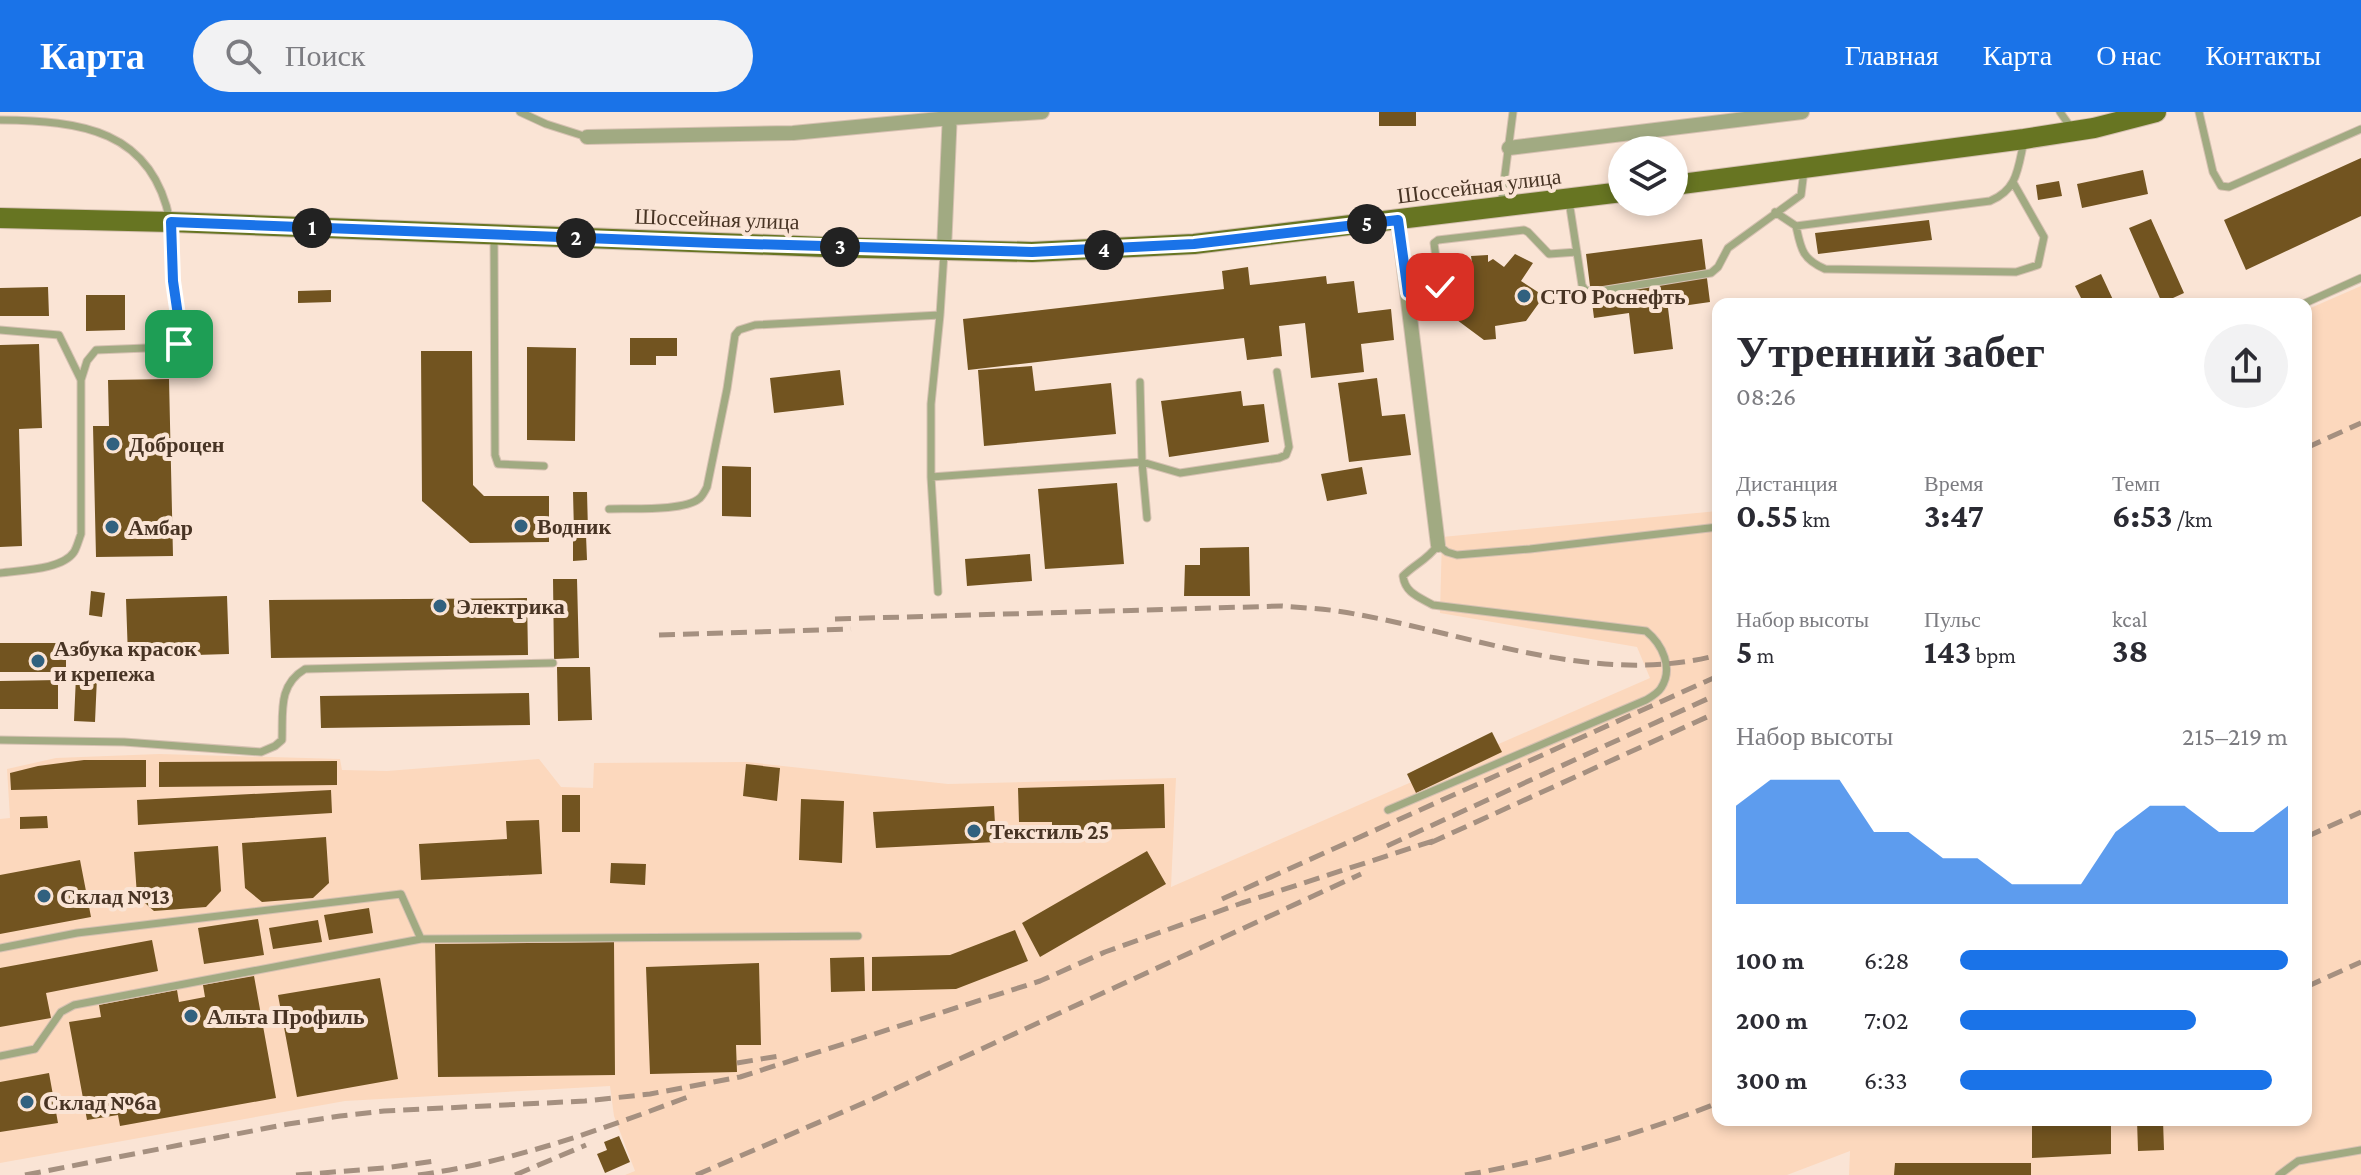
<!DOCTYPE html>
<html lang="ru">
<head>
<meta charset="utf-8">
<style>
	body { margin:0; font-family:"Crimson Pro",serif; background:#f2f2f3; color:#2b2b33; height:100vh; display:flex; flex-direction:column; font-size:30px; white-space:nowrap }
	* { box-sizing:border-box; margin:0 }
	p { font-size:26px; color:#7c7c81 }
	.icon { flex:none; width:44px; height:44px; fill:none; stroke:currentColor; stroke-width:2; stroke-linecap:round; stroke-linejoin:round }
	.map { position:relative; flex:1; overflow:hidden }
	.side { position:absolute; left:1712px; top:186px; width:600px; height:828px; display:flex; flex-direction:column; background:#fff; border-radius:16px; box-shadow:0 4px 12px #0003 }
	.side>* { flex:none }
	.buttons { position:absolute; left:1608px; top:24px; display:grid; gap:16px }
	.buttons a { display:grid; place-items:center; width:80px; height:80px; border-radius:50%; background:#fff; box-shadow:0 4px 12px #0003; font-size:40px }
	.pin { position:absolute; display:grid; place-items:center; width:68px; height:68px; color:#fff; margin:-34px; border-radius:16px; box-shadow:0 4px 12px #0006 }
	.km { position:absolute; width:40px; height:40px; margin:-20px; border-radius:50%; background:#222; color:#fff; font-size:22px; line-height:40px; text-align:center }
	.round { display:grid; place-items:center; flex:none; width:84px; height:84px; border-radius:42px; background:#f2f2f3 }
	.head { display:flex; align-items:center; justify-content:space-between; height:136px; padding:0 24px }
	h1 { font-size:44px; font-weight:700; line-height:60px }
	.metrics { display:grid; grid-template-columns:repeat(3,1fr); gap:12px; height:136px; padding:8px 24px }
	.metrics div { display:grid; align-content:center }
	.metrics b { font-size:34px; font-weight:700 }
	.metrics small { font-size:22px; font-weight:400 }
	.metrics p { font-size:22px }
	.chart { height:224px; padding:16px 24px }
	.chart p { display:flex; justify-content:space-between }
	.chart svg { width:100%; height:144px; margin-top:8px; fill:#1a73e8; opacity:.7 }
	ul { padding:0 24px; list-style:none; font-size:26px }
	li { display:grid; grid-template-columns:128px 96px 1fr; align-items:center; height:60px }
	li i { height:20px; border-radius:10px; background:#1a73e8 }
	header { display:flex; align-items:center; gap:48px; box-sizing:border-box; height:112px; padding:0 40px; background:#1a73e8; color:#fff }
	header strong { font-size:38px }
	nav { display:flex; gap:44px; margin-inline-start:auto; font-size:28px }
	.search { width:560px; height:72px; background:#f2f2f3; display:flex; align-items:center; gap:20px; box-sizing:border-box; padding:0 28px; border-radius:44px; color:#7c7c81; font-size:30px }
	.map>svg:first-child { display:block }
	.built { fill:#fcd8bd }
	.building { fill:#725420 }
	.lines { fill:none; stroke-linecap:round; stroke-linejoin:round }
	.lane-casing { stroke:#d6c1b2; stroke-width:9 }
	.street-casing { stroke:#d6c1b2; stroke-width:16 }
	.primary-casing { stroke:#d6c1b2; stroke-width:22 }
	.lane { stroke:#a1aa82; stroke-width:7 }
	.street { stroke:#a1aa82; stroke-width:14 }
	.primary { stroke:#677522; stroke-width:20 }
	.rail { stroke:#a59080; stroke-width:5; stroke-dasharray:16 8; stroke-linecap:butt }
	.route-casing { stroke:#fff; stroke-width:16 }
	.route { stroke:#1a73e8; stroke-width:10 }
	.poi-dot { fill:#31617f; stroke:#fae4d5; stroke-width:3 }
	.labels { text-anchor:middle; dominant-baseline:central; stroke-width:8; stroke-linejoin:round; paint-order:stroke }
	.street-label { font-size:22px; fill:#483424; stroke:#fae4d5 }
	.poi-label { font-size:22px; font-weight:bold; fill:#483424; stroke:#fae4d5; text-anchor:start }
</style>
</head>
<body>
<header>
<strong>Карта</strong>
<div class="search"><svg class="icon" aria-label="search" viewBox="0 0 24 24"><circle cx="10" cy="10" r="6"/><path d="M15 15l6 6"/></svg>Поиск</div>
<nav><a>Главная</a><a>Карта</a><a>О нас</a><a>Контакты</a></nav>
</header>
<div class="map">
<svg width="2361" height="1063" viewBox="0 0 2361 1063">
	<rect width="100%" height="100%" fill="#fae4d5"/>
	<!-- built -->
	<path class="built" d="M2361 174V1063H1849L1850 1039 1787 1063H625L635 1059 614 1004 610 974 345 989 0 1051V707L10 706 7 657 56 646 159 642 340 647 342 658 387 659 539 647 561 675 593 676 594 651 747 650 948 672 1176 666 1171 775 1650 566 1637 535 1440 501 1442 425 1718 399V1008H2306V198Z"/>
	<!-- building -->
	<path class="building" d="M1379 0H1416V14H1379Z
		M2361 46V104L2246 158 2224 108Z
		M2143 58 2148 82 2082 96 2077 72Z
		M2059 69 2062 84 2038 88 2036 73Z
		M2151 107 2184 181 2162 191 2129 116Z
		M1929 108 1932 128 1818 142 1815 121Z
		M1702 127 1710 190 1668 196 1673 237 1634 242 1629 201 1594 206 1586 142Z
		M1515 142 1533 151 1521 169 1544 184 1526 209 1495 214 1496 227 1484 228 1453 205V194L1468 193 1467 181 1450 183 1447 160 1473 159 1471 144 1488 143V150L1493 147 1504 155Z
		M1248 155 1250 173 1326 164 1327 172 1354 169 1358 201 1391 197 1394 228 1361 232 1364 260 1311 266 1305 211 1279 214 1282 244 1247 248 1244 226 968 258 963 207 1224 177 1222 159Z
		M2101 162 2115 192H2084L2075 174Z
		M48 175 49 204H0V176Z
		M331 178V190L298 191V179Z
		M86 183H125V218L86 219Z
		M630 226H677V244H656V253H630Z
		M39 232 42 316 19 317 22 434 0 435V233Z
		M527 235 576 236 575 329 527 328Z
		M421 239H472L473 373 484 384H549V430L470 431 422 389Z
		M1032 254 1035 279 1111 271 1116 322 984 334 978 258Z
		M840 258 844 293 774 301 770 266Z
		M1377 266 1382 304 1405 302 1411 343 1349 350 1338 271Z
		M169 267 173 444 96 445 93 314H109L108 268Z
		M1241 279 1243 294 1264 292 1269 330 1169 345 1161 289Z
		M722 354 751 355V405L722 404Z
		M1362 355 1367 382 1327 389 1321 362Z
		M1117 371 1124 452 1045 457 1038 377Z
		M573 380H587L588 419 574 420Z
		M586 423 587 448 573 449V424Z
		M1249 435 1250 484H1184L1185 453H1200V436Z
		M1030 442 1032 469 967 474 965 447Z
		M553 467H577L579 546 554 547Z
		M91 479 105 481 102 505 89 503Z
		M227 484 229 542 128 545 126 487Z
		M527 486 528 543 271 546 269 488Z
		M0 531H66V560H0Z
		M557 555H590L592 608 558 609Z
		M76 564 97 565 95 610 74 609Z
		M58 568V597H0V569Z
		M529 581 530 613 321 616 320 584Z
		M1492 620 1502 640 1416 681 1407 662Z
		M84 648H146V675L11 678 10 661 38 654Z
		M337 649V673L159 675V650Z
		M746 652 780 656 777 689 743 684Z
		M1164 672 1165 716 1052 719V710H1019L1018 676Z
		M331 678 332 701 138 713 137 688Z
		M562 683H580V720H562Z
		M801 687 844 689 842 751 799 748Z
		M994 694 996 730 876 736 873 700Z
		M47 704 48 716 20 717V705Z
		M539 708 542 762 421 768 419 732 507 727 506 709Z
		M326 725 329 771 313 786 262 790 245 776 242 731Z
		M218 734 221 779 206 795 154 799 137 784 134 740Z
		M1147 739 1166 772 1040 845 1022 811Z
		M80 748 91 805 0 822V763Z
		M611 751 646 752 645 773 610 771Z
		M369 796 373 821 329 828 324 803Z
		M258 807 264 843 204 852 198 816Z
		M318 808 322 830 273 837 269 816Z
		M1015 818 1028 849 956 877 872 879V845L950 843Z
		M152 828 158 859 46 881 51 906 0 915V856Z
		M614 830 615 963 438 965 435 832Z
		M864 845 865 879 831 880 830 846Z
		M759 851 761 933H736L737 960 650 962 646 855Z
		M254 864 276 986 120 1014 118 1003 87 1008 69 910 101 905 99 893 177 878 179 890 205 885 203 873Z
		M380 866 398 967 297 985 278 883Z
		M49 961 58 1011 0 1020V970Z
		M2032 1008H2111V1042L2032 1046Z
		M2137 1008H2163L2164 1038 2138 1039Z
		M619 1024 630 1050 605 1061 597 1042 607 1038 604 1030Z
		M1895 1051H2031V1063H1894Z"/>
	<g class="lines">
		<defs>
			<path id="lane" d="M520 0 546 12 587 25
				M2060 0 2072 17
				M2199 0 2213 60 2221 74 2229 75 2361 17
				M0 8C80 9 152 17 170 109 174 126 172 146 173 164 174 184 178 204 181 224L179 232 172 235 96 238 87 249 81 268V422C79 427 77 435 74 440 62 458 20 458 0 461
				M1569 89 1582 173 1585 178 1594 180 1711 161 1718 155 1728 136 1801 83 1804 59
				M1501 93 1513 0
				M1775 100 1796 114C1801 137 1802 147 1825 157L2016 160 2038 153 2044 125 2014 72
				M1796 114 1990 89C2018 78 2018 55 2024 29
				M494 125 495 343 498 352 544 354
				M1408 181 1440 175 1434 131 1438 128 1524 118 1528 120 1549 142 1577 140
				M2303 192 2361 166
				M0 218 59 223 81 268
				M1140 270 1142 350 1147 406
				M931 365 1142 350 1180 361 1279 346 1286 343 1289 335 1277 260
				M609 397C630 396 684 400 700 386 703 383 705 379 707 375L727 277 735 223 739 218 755 213 940 203 944 141
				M938 480 931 365V292L940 203
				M0 628 124 630 261 640 275 634 282 628C283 599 278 573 305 557L553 551
				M1388 698 1646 588C1651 585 1658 581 1661 576 1674 556 1662 532 1646 519L1433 493C1419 485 1405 481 1403 464 1416 451 1426 449 1438 433L1447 440 1457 443 1530 437 1718 415
				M0 836 77 821 401 782 421 827 858 824
				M0 944 35 937 61 900 74 893 421 827
				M2279 1063 2298 1049 2361 1038"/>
			<path id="street" d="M587 25 793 21 950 6 1042 0
				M1509 36 1802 0
				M1398 108 1438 433
				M944 138 950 0"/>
			<path id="primary" d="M1674 73 2024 27 2094 16 2156 0
				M0 106 171 110 825 135 1032 140 1194 132 1622 80"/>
		</defs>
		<!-- lane casing -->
		<use href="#lane" class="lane-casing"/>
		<!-- street casing -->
		<use href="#street" class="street-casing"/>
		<!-- primary casing -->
		<use href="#primary" class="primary-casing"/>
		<!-- lane -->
		<use href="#lane" class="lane"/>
		<!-- street -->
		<use href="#street" class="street"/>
		<!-- primary -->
		<use href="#primary" class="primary"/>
		<!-- rail -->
		<path class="rail" d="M2306 336 2361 311
			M835 507 1282 494C1306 496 1331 497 1355 502 1474 523 1597 575 1718 543
			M659 523 851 517
			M2306 725 2361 700
			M1430 731 1718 600
			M1387 734 1718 582
			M1222 787 1718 564
			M2306 875 2361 850
			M737 951 779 944
			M25 1063 288 1012 340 1004 384 999 585 989 650 982 740 965 1040 869 1105 840 1242 791 1439 727
			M296 1063 385 1056 435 1049
			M418 1063C513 1050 603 1017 693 983
			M515 1063 586 1033
			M696 1063 873 987 1361 762
			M1465 1063C1552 1048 1636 1023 1718 991"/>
	</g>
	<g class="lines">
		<defs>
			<path id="route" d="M179 232 181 224 173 169 171 110 715 131 1032 140 1194 132 1398 108 1408 181 1440 175"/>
		</defs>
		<!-- route casing -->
		<use href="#route" class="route-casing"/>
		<!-- route -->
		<use href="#route" class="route"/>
	</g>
	<!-- markers -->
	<g class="poi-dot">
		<circle cx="1524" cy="184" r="8"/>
		<circle cx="113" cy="332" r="8"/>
		<circle cx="521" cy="414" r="8"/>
		<circle cx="112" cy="415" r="8"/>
		<circle cx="440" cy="494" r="8"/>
		<circle cx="38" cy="549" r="8"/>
		<circle cx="974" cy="719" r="8"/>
		<circle cx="44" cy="784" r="8"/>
		<circle cx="191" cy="904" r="8"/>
		<circle cx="27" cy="990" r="8"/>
	</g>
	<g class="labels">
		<!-- street labels -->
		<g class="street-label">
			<text transform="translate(1479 74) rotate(-7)">Шоссейная улица</text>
			<text transform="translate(717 107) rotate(2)">Шоссейная улица</text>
		</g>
		<!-- poi labels -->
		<g class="poi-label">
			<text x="1540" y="184">СТО Роснефть</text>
			<text x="129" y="332">Доброцен</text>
			<text x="537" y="414">Водник</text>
			<text x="128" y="415">Амбар</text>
			<text x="456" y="494">Электрика</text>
			<text x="54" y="536">Азбука красок<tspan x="54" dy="25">и крепежа</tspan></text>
			<text x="990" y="719">Текстиль 25</text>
			<text x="60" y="784">Склад №13</text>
			<text x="207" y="904">Альта Профиль</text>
			<text x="43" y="990">Склад №6а</text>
		</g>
	</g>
</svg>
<div class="buttons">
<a><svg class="icon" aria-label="layers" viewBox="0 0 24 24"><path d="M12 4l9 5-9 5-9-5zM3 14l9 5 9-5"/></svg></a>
</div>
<div class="pin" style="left:179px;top:232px;background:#1e9e55"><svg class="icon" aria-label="arrive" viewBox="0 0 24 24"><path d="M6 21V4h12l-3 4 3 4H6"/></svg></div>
<div class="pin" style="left:1440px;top:175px;background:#d93025"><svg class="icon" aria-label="check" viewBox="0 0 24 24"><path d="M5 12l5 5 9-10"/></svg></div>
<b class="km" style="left:312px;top:116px">1</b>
<b class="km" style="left:576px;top:126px">2</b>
<b class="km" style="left:840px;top:135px">3</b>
<b class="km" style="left:1104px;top:138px">4</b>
<b class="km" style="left:1367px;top:112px">5</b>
<section class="side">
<div class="head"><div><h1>Утренний забег</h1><p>08:26</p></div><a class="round"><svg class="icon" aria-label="share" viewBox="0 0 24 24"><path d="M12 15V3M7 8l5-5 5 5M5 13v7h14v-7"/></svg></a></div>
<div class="metrics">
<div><p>Дистанция</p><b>0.55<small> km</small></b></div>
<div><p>Время</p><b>3:47</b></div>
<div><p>Темп</p><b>6:53<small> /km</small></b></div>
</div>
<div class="metrics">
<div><p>Набор высоты</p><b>5<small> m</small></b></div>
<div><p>Пульс</p><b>143<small> bpm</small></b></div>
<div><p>kcal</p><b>38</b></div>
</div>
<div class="chart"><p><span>Набор высоты</span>215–219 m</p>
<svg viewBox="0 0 160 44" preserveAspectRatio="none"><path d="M0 44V14L10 6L20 6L30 6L40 22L50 22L60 30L70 30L80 38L90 38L100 38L110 22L120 14L130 14L140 22L150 22L160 14V44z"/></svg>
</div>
<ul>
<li><b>100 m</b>6:28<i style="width:100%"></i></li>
<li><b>200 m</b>7:02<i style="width:72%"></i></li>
<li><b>300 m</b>6:33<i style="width:95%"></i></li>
</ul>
</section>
</div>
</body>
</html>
